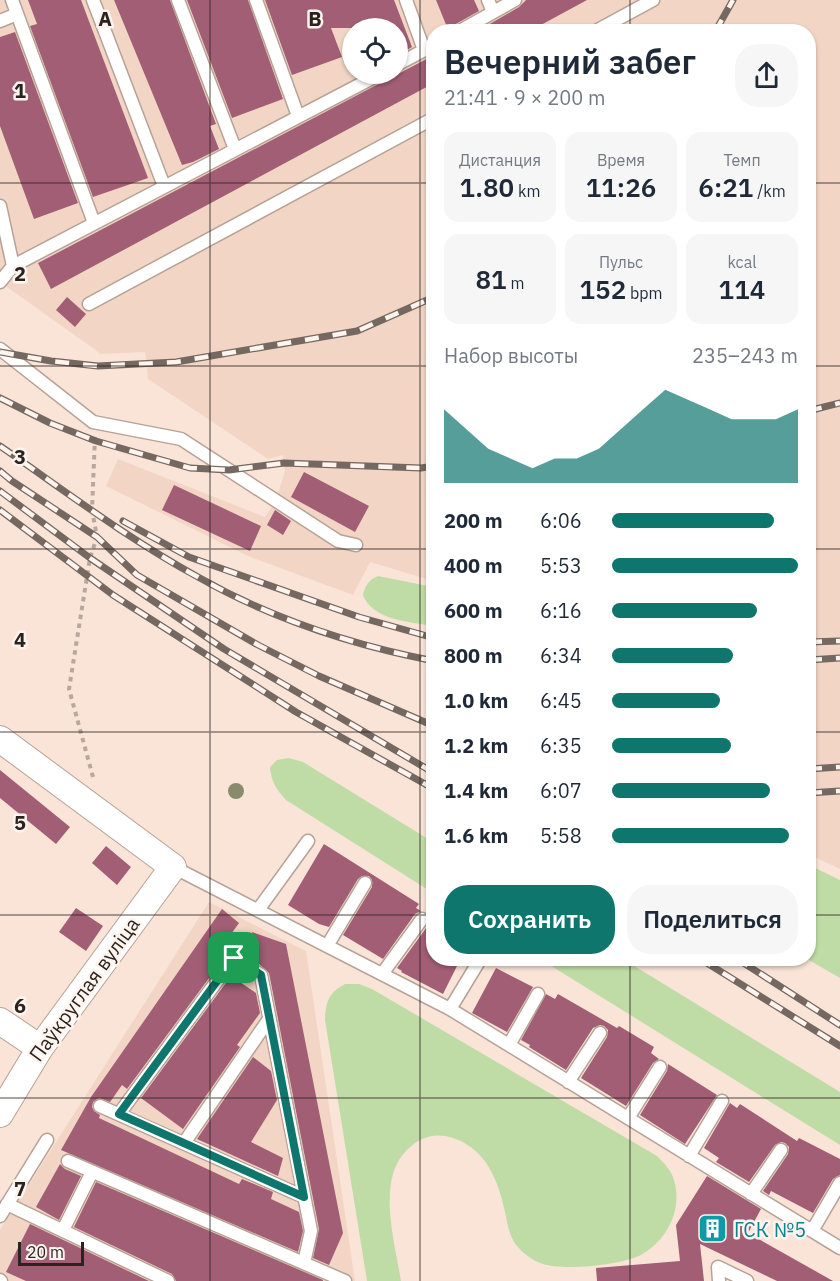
<!DOCTYPE html>
<html lang="ru">
<head>
<meta charset="utf-8">
<style>
	body { margin:0; font-family:"IBM Plex Sans",sans-serif; background:#f6f6f7; color:#1f2937; height:100vh; display:flex; flex-direction:column; font-size:22px; white-space:nowrap }
	* { box-sizing:border-box; margin:0 }
	p { font-size:20px; color:#747a83 }
	.icon { flex:none; width:33px; height:33px; fill:none; stroke:currentColor; stroke-width:2; stroke-linecap:round; stroke-linejoin:round }
	.map { position:relative; flex:1; overflow:hidden }
	.panel { position:absolute; left:426px; top:24px; width:390px; height:942px; display:flex; flex-direction:column; background:#fff; border-radius:24px; box-shadow:0 2px 4px #0004 }
	.panel>* { flex:none }
	.buttons { position:absolute; left:342px; top:18px; display:grid; gap:12px }
	.buttons a { display:grid; place-items:center; width:66px; height:66px; border-radius:50%; background:#fff; box-shadow:0 2px 4px #0004; font-size:30px }
	.scale { position:absolute; left:18px; bottom:15px; width:66px; box-sizing:border-box; padding-left:6px; border:3px solid #2b231f; border-top:0; font-size:16px; line-height:21px; white-space:nowrap; color:#2b231f; -webkit-text-stroke:4px #fdf4ef; paint-order:stroke }
	.pin { position:absolute; display:grid; place-items:center; width:51px; height:51px; color:#fff; margin:-26px; border-radius:12px; box-shadow:0 3px 9px #0006 }
	.round { display:grid; place-items:center; flex:none; width:63px; height:63px; border-radius:24px; background:#f6f6f7 }
	.overview { display:flex; align-items:center; justify-content:space-between; height:102px; padding:0 18px }
	h1 { font-size:33px; font-weight:600; line-height:45px }
	.metrics { display:grid; grid-template-columns:repeat(3,1fr); gap:9px; height:102px; padding:6px 18px }
	.metrics div { display:grid; align-content:center; border-radius:15px; background:#f6f6f7; text-align:center }
	.metrics b { font-size:26px; font-weight:600 }
	.metrics small { font-size:16px; font-weight:400 }
	.metrics p { font-size:16px }
	.chart { height:168px; padding:12px 18px }
	.chart p { display:flex; justify-content:space-between }
	.chart svg { width:100%; height:108px; margin-top:6px; fill:#0f766e; opacity:.7 }
	.action { display:flex; gap:12px; margin-top:auto; padding:12px 18px }
	.action a { flex:1; height:69px; border-radius:24px; background:#0f766e; color:#fff; font-size:24px; font-weight:600; line-height:69px; text-align:center }
	.action a+a { background:#f6f6f7; color:#1f2937 }
	ul { padding:0 18px; list-style:none; font-size:20px }
	li { display:grid; grid-template-columns:96px 72px 1fr; align-items:center; height:45px }
	li i { height:15px; border-radius:8px; background:#0f766e }
	.map>svg:first-child { display:block }
	.built { fill:#f2d5c5; fill-rule:evenodd }
	.green { fill:#c0dca6 }
	.building { fill:#a25e75 }
	.lines { fill:none; stroke-linecap:round; stroke-linejoin:round }
	.lane-casing { stroke:#b6a296; stroke-width:15 }
	.street-casing { stroke:#b6a296; stroke-width:28 }
	.path { stroke:#b8a79d; stroke-width:4; stroke-dasharray:4.5 4.5; stroke-linecap:butt }
	.lane { stroke:#fff; stroke-width:12 }
	.street { stroke:#fff; stroke-width:26 }
	.rail-casing { stroke:#756861; stroke-width:7 }
	.rail { stroke:#fdf4ef; stroke-width:4.5; stroke-dasharray:14; stroke-linecap:butt }
	.tree { fill:#8a8b6d }
	.route-casing { stroke:#fff; stroke-width:12 }
	.route { stroke:#0f766e; stroke-width:8 }
	.grid { fill:none; stroke:#2b231f; stroke-width:1.5; stroke-opacity:0.55 }
	.labels { text-anchor:middle; dominant-baseline:central; stroke-width:5; stroke-linejoin:round; paint-order:stroke }
	.street-label { font-size:20px; fill:#2b231f; stroke:#fdf4ef }
	.culture-label { font-size:20px; fill:#0d838f; stroke:#fdf4ef; text-anchor:start }
	.grid-label { font-size:20px; text-anchor:middle; font-weight:bold; fill:#2b231f; stroke:#fdf4ef; stroke-width:5; stroke-linejoin:round; paint-order:stroke }
</style>
</head>
<body>
<div class="map">
<svg width="840" height="1281" viewBox="0 0 840 1281">
	<rect width="100%" height="100%" fill="#fae4d8"/>
	<!-- built -->
	<path class="built" d="M0 0H840V869L808 854V32H434L433 581 370 562 353 595 248 556 106 486 118 459 265 517 276 500 285 471 283 455 268 459 148 379 145 352 101 354 0 282ZM352 28H398V74H352Z
		M209 902 306 951 355 1281H0V1230Z"/>
	<!-- green -->
	<path class="green" d="M378 576 433 587V626C410 622 372 620 363 595 365 585 369 580 378 576Z
		M289 758 303 762 433 842V893L286 800C276 789 271 781 270 767L277 760Z
		M809 865 840 880V978L807 959Z
		M540 959H623L840 1092V1145Z
		M345 984H359L372 989 657 1156C663 1162 670 1169 673 1177 684 1207 668 1240 641 1255 621 1265 564 1271 543 1264 532 1261 520 1251 514 1242 509 1234 507 1221 505 1212 498 1180 486 1149 453 1138 435 1132 420 1137 407 1150 376 1179 395 1243 401 1281H367L325 1020C326 1002 328 993 345 984Z"/>
	<!-- building -->
	<path class="building" d="M28 0H81L148 178 93 197 30 26 37 24Z
		M114 0H170L216 124 210 126 219 149 193 162 182 165Z
		M187 0H248L283 99 232 118Z
		M265 0H394L412 47 398 55V28H331L342 57 292 75Z
		M436 0H474L479 11 454 25 449 32Z
		M526 0H587L528 32H476L519 7Z
		M15 32 78 203 34 219 0 126V37Z
		M434 55V83L51 289 38 263 384 81 390 74H398Z
		M67 297 86 314 75 327 56 310Z
		M304 472 369 506 355 532 291 497Z
		M174 485 261 526 250 551 162 510Z
		M275 510 291 521 283 535 267 525Z
		M0 770 70 827 56 844 0 798Z
		M324 844 419 904 416 908 421 911 415 914 383 959 343 935 372 887V880L369 876H362L358 879 329 927 319 924 288 905Z
		M106 846 131 867 117 885 92 863Z
		M76 908 103 926 86 951 59 932Z
		M222 909 239 923 211 962 218 966 127 1089 122 1085 110 1102 99 1098 93 1102 92 1107 94 1111 100 1115 99 1118 239 1184 242 1179 273 1192 271 1199 299 1212 303 1231 298 1252 61 1150 91 1097Z
		M429 915 434 917V958H461L443 994 401 972 402 971 397 968 429 924Z
		M252 932 286 944 343 1233 329 1265 313 1258 319 1229 269 973 259 964Z
		M496 968 533 987 507 1032 472 1013Z
		M231 976 256 993 260 1013 237 1045 240 1047 183 1129 141 1098Z
		M546 994 555 999 558 994 617 1028 619 1026 654 1047 651 1053 659 1059 653 1063 626 1106 581 1078 607 1037 608 1030 604 1026 600 1025 593 1028 566 1070 529 1047 530 1045 521 1040Z
		M253 1057 271 1071 277 1100 251 1142 283 1158 278 1176 197 1139Z
		M668 1064 717 1095 685 1144 640 1115 667 1071Z
		M730 1103 737 1108 740 1104 797 1141 799 1138 840 1159V1175L833 1179 813 1213 771 1191 769 1195 763 1191 788 1154 789 1147 785 1143 781 1142 775 1145 749 1182 716 1162 719 1158 704 1148Z
		M60 1164 65 1169 81 1176 59 1220 36 1207Z
		M707 1176 761 1209 748 1233 833 1281H777L700 1244 704 1281H597L596 1268 680 1261 676 1225Z
		M96 1182 323 1280V1281H176L172 1274 74 1227Z
		M30 1224 149 1281H26L6 1272Z"/>
	<g class="lines">
		<defs>
			<path id="lane" d="M12 0 94 223
				M93 0 164 186
				M178 0 235 149
				M256 0 298 116
				M406 0 424 50
				M488 0 493 12
				M0 21 17 14
				M458 32 515 0
				M594 32 653 0
				M398 64 434 45
				M0 206 13 266
				M0 282 13 266 380 74
				M89 304 434 118
				M0 349 93 422 181 439 338 541 356 545
				M173 867 450 1009 840 1248
				M258 910 308 841
				M327 946 365 883
				M234 958 261 975 311 1231 304 1263
				M382 974 422 919
				M450 1009 481 958
				M509 1045 538 994
				M568 1082 600 1033
				M100 1106 304 1197
				M119 1114 234 958 241 940
				M628 1118 660 1067
				M184 1143 269 1019
				M689 1156 722 1101
				M68 1161 345 1281
				M751 1194 781 1150
				M7 1204 168 1281
				M0 1216 47 1140
				M63 1230 92 1172
				M812 1231 840 1183
				M0 1280 1 1281
				M719 1281 718 1267 747 1281"/>
			<path id="street" d="M0 739 173 867 40 1048 0 1114
				M0 1021 40 1048"/>
		</defs>
		<!-- lane casing -->
		<use href="#lane" class="lane-casing"/>
		<!-- street casing -->
		<use href="#street" class="street-casing"/>
		<!-- path -->
		<path class="path" d="M93 777 69 689 90 558 97 537 92 510 95 437"/>
		<!-- lane -->
		<use href="#lane" class="lane"/>
		<!-- street -->
		<use href="#street" class="street"/>
		<defs>
			<path id="rail" d="M715 32 733 0
				M0 352 51 361 98 366 176 362 357 331 434 297
				M0 398 50 423 96 441 190 468 229 470 284 463 421 468 434 466
				M808 411 840 403
				M0 446C65 491 128 539 198 577 270 618 352 645 434 661
				M0 471 12 481 97 537 137 575 258 645 319 676 434 726
				M0 491 90 558 224 649 434 773
				M0 510 113 595 296 712 434 789
				M123 521 189 557 359 617 434 638
				M808 642 840 641
				M808 660 840 658
				M808 769 840 767
				M808 793 840 791
				M699 958 840 1046
				M736 958 840 1025"/>
		</defs>
		<!-- rail casing -->
		<use href="#rail" class="rail-casing"/>
		<!-- rail -->
		<use href="#rail" class="rail"/>
	</g>
	<!-- trees -->
	<circle class="tree" cx="236" cy="791" r="8"/>
	<g class="lines">
		<defs>
			<path id="route" d="M234 958 261 975 304 1197 119 1114Z"/>
		</defs>
		<!-- route casing -->
		<use href="#route" class="route-casing"/>
		<!-- route -->
		<use href="#route" class="route"/>
	</g>
	<!-- grid -->
	<path class="grid" d="M210 0V1281M420 0V1281M630 0V32M0 183H434M808 183H840M0 366H434M808 366H840M0 549H434M808 549H840M0 732H434M808 732H840M0 915H434M808 915H840M630 958V1281M0 1098H840"/>
	<!-- icons -->
	<defs>
		<symbol id="building-square" viewBox="-11 -11 22 22"><rect x="-9" y="-9" width="18" height="18" rx="4" fill="#0f9aa8" stroke="#fdf4ef"/><path d="M-4-6H4V6H1V3H-1V6H-4ZM-2.5-4.3h1.7v1.8h-1.7ZM.8-4.3h1.7v1.8H.8ZM-2.5-1h1.7V.8h-1.7ZM.8-1h1.7V.8H.8Z" fill="#fff"/></symbol>
	</defs>
	<g fill-rule="evenodd">
		<use href="#building-square" x="696" y="1212" width="33" height="33"/>
	</g>
	<g class="labels">
		<!-- street labels -->
		<g class="street-label">
			<text transform="translate(84 989) rotate(-54)">Паўкруглая вуліца</text>
		</g>
		<!-- culture labels -->
		<g class="culture-label">
			<text x="734" y="1229">ГСК №5</text>
		</g>
	</g>
	<g class="grid-label">
		<text x="105" y="26">A</text>
		<text x="315" y="26">B</text>
		<text x="20" y="98">1</text>
		<text x="20" y="281">2</text>
		<text x="20" y="464">3</text>
		<text x="20" y="647">4</text>
		<text x="20" y="830">5</text>
		<text x="20" y="1013">6</text>
		<text x="20" y="1196">7</text>
	</g>
</svg>
<div class="buttons">
<a><svg class="icon" aria-label="locate" viewBox="0 0 24 24"><circle cx="12" cy="12" r="6"/><path d="M12 2v4M12 18v4M2 12h4M18 12h4"/></svg></a>
</div>
<div class="scale">20 m</div>
<div class="pin" style="left:234px;top:958px;background:#1e9e55"><svg class="icon" aria-label="arrive" viewBox="0 0 24 24"><path d="M6 21V4h12l-3 4 3 4H6"/></svg></div>
<section class="panel">
<div class="overview"><div><h1>Вечерний забег</h1><p>21:41 · 9 × 200 m</p></div><a class="round"><svg class="icon" aria-label="share" viewBox="0 0 24 24"><path d="M12 15V3M7 8l5-5 5 5M5 13v7h14v-7"/></svg></a></div>
<div class="metrics">
<div><p>Дистанция</p><b>1.80<small> km</small></b></div>
<div><p>Время</p><b>11:26</b></div>
<div><p>Темп</p><b>6:21<small> /km</small></b></div>
</div>
<div class="metrics">
<div><b>81<small> m</small></b></div>
<div><p>Пульс</p><b>152<small> bpm</small></b></div>
<div><p>kcal</p><b>114</b></div>
</div>
<div class="chart"><p><span>Набор высоты</span>235–243 m</p>
<svg viewBox="0 0 160 44" preserveAspectRatio="none"><path d="M0 44V14L10 22L20 30L30 34L40 38L50 34L60 34L70 30L80 22L90 14L100 6L110 10L120 14L130 18L140 18L150 18L160 14V44z"/></svg>
</div>
<ul>
<li><b>200 m</b>6:06<i style="width:87%"></i></li>
<li><b>400 m</b>5:53<i style="width:100%"></i></li>
<li><b>600 m</b>6:16<i style="width:78%"></i></li>
<li><b>800 m</b>6:34<i style="width:65%"></i></li>
<li><b>1.0 km</b>6:45<i style="width:58%"></i></li>
<li><b>1.2 km</b>6:35<i style="width:64%"></i></li>
<li><b>1.4 km</b>6:07<i style="width:85%"></i></li>
<li><b>1.6 km</b>5:58<i style="width:95%"></i></li>
</ul>
<div class="action"><a>Сохранить</a><a>Поделиться</a></div>
</section>
</div>
</body>
</html>
